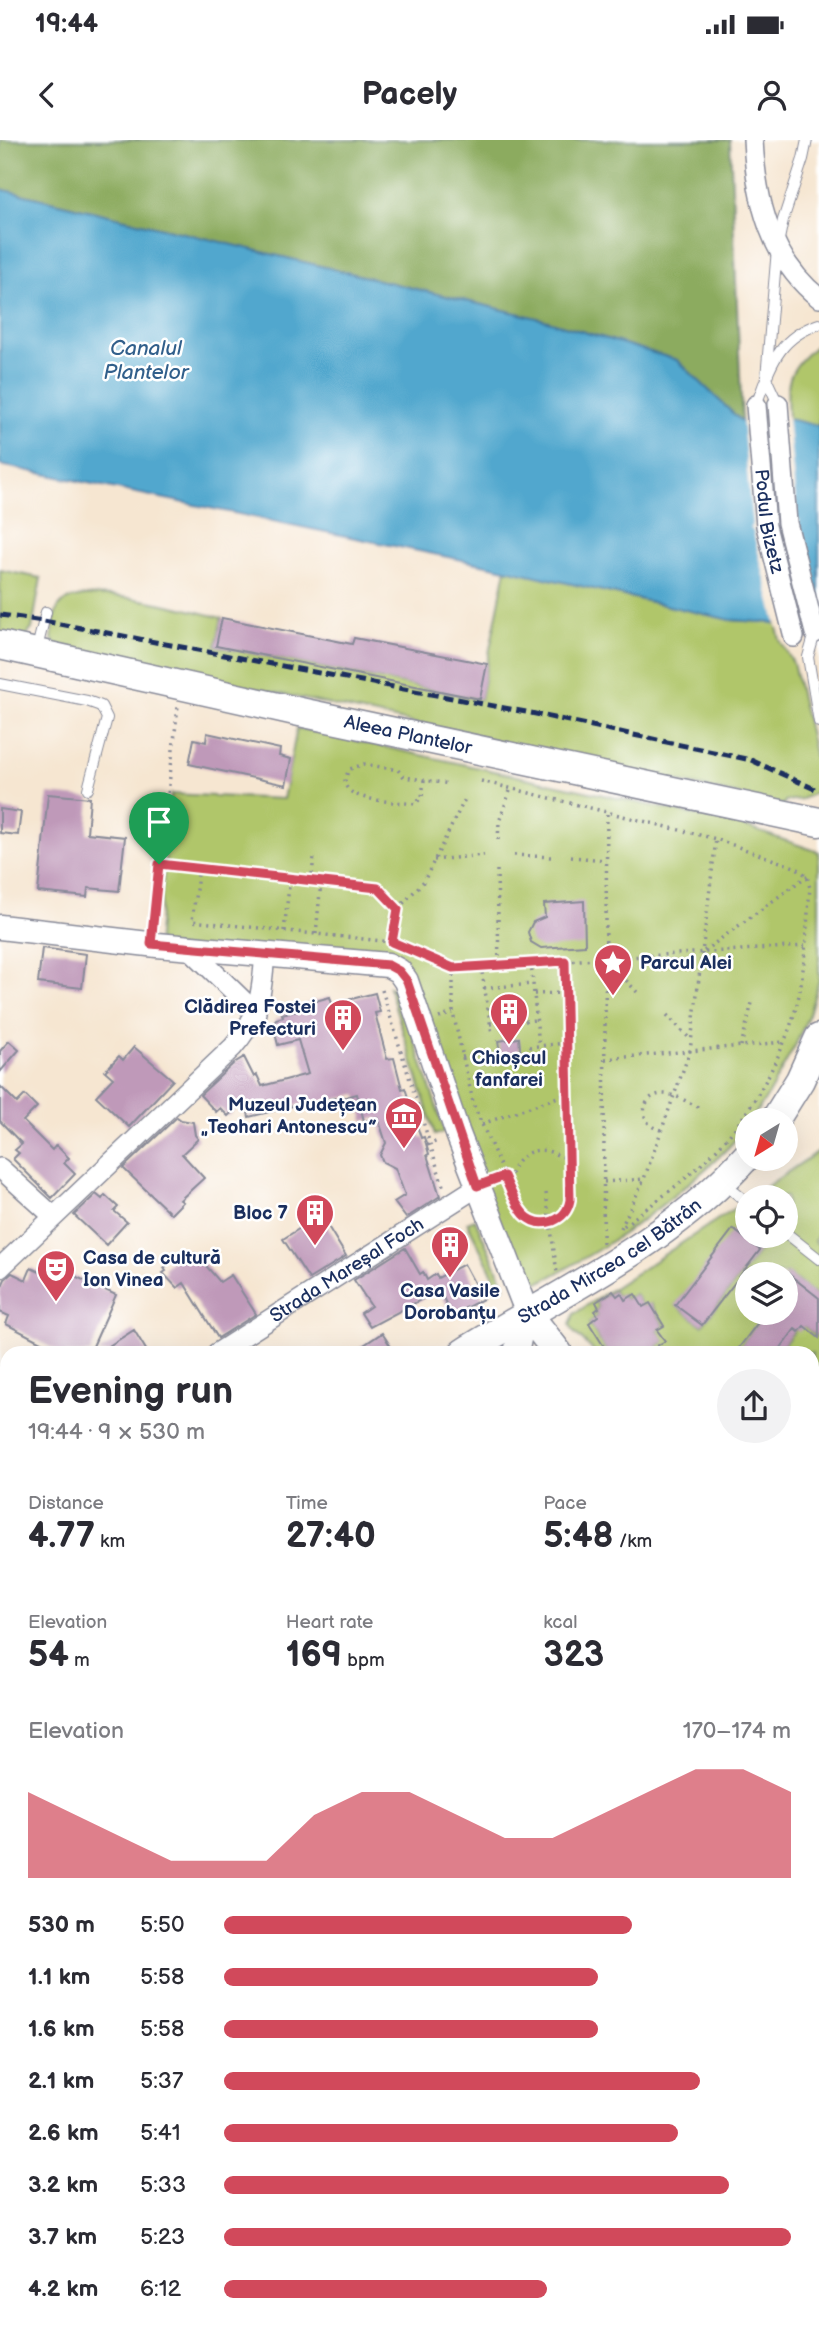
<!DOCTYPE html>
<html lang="en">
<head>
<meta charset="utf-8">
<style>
	body { margin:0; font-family:"Balsamiq Sans",sans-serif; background:#f2f2f3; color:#2b2b33; height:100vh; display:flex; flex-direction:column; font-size:26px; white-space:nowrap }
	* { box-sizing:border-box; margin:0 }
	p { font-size:23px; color:#7c7c81 }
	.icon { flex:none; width:38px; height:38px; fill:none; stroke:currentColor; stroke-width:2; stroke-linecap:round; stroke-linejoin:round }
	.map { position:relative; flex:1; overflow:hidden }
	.drawer { position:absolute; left:0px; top:1206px; width:819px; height:989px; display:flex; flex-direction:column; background:#fff; border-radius:21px 21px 0 0; box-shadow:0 7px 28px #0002 }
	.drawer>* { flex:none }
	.needle { width:46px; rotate:217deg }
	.fabs { position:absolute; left:735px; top:968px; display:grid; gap:14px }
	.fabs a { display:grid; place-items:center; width:63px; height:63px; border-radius:50%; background:#fff; box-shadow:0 7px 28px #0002; font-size:35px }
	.pin { position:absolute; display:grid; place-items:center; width:60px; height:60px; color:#fff; margin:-72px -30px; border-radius:50% 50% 50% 0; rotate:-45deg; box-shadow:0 0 7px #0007 }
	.pin .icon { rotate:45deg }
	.round { display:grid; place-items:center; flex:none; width:74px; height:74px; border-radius:37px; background:#f2f2f3 }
	.summary { display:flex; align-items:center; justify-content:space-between; height:119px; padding:0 28px }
	h1 { font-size:38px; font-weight:600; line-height:52px }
	.figures { display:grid; grid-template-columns:repeat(3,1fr); gap:10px; height:119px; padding:7px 28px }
	.figures div { display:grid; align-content:center }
	.figures b { font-size:35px; font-weight:600 }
	.figures small { font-size:19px; font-weight:400 }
	.figures p { font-size:19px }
	.chart { height:196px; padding:14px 28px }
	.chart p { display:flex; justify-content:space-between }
	.chart svg { width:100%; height:126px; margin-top:7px; fill:#d1495b; opacity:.7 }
	ul { padding:0 28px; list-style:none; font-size:23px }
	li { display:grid; grid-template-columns:112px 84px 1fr; align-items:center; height:52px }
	li i { height:18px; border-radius:9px; background:#d1495b }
	.status { display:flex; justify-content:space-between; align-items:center; height:49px; padding:0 35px; background:#fff; direction:ltr }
	.status svg { height:19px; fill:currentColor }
	header { display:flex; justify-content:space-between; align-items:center; height:91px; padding:0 28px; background:#fff; font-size:32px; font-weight:600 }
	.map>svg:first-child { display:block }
	.green { fill:#b0c66a; stroke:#667a64; stroke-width:2; fill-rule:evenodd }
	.forest { fill:#8cab5e; stroke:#546d5e; stroke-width:2 }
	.water { fill:#51a7ce; stroke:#366b96; stroke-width:2 }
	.pier { fill:#f6e6d1 }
	.building { fill:#bf99b9 }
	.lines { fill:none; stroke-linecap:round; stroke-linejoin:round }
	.service-casing { stroke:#888a98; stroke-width:12 }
	.minor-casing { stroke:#888a98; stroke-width:22 }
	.tertiary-casing { stroke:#888a98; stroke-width:27 }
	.secondary-casing { stroke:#888a98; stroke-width:31 }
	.path { stroke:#888a98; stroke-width:3.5; stroke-dasharray:2 5; stroke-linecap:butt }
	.service { stroke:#fff; stroke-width:10 }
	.minor { stroke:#fff; stroke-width:19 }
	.tertiary { stroke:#fff; stroke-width:24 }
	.secondary { stroke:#fff; stroke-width:28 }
	.rail { stroke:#1b2f5e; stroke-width:5; stroke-dasharray:10 5; stroke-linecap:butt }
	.route-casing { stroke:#fff; stroke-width:14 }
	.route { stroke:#d1495b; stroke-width:9 }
	.labels { text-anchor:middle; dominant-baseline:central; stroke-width:5; stroke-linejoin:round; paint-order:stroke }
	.street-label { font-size:19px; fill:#1b2f5e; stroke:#fff }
	.poi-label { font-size:19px; font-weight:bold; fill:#1b2f5e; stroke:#fff; text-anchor:end }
	.water-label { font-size:21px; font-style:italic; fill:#315f8b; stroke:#fff }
</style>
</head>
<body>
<div class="status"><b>19:44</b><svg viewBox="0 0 49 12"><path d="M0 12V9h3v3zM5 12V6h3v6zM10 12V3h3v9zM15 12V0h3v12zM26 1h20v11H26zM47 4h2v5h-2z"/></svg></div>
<header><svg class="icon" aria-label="back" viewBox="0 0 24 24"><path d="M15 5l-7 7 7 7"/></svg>Pacely<svg class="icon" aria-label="person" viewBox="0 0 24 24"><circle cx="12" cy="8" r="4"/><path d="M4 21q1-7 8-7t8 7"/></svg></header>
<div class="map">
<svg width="819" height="2194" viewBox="0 0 819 2194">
	<rect width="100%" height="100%" fill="#fff"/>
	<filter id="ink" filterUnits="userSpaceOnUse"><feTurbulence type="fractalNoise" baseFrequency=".0143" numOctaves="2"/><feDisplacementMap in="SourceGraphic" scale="14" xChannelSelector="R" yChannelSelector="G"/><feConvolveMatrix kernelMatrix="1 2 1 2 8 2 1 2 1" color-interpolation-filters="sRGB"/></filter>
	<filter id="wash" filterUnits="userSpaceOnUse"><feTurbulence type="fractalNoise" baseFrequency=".00686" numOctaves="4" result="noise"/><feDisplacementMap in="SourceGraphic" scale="28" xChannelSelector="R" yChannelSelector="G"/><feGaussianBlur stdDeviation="1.57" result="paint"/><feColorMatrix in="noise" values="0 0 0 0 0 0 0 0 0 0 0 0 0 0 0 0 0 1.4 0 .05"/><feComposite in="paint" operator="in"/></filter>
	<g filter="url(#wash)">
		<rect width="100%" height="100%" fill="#f6e6d1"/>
		<!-- green -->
		<path class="green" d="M819 203V286L788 279C786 238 787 231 819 203Z
			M506 429 730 480 776 483 780 500 793 523 819 634V651L802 659 785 661 784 665 55 504 52 499C53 490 53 476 58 468 76 438 194 471 222 478L216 506 480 559Z
			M0 430 41 438 32 489 24 498 0 496Z
			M297 588 740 685 819 712V840L809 874 796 904 765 960 750 980H747C743 1006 641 1082 615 1099 592 1114 565 1130 540 1142L529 1140 516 1147 399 831 157 805 171 654 283 659Z
			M389 847 398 851 445 992 435 995Z
			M819 1011V1095L814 1101 819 1105V1158L789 1135 786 1139V1134H747V1172L766 1173 735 1213H660L657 1206 664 1201 657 1190 664 1185 651 1164 643 1167 635 1154 625 1160 622 1154 617 1156 613 1151 596 1162 599 1168 595 1171 598 1176 589 1183 608 1213H596L575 1193 570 1185 574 1174 747 1060V1096H786V1057H751ZM734 1090 760 1110 702 1185 676 1165Z
			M475 1079 505 1147 500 1149 467 1082Z
			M804 1186 819 1198V1243L812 1252V1213H777L796 1189Z
			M477 2188H594L595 2194H477Z"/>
		<!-- forest -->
		<path class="forest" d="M0 0H730L742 282 677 220 541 179 0 49Z"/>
		<!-- water -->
		<path class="water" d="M0 49 541 179 677 220 742 282 788 279 819 286V475L776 483 730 480 506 429 0 325Z"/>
		<!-- pier -->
		<path class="pier" d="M788 276 797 378 800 380 798 384 819 463V478L777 487 753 391 750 388 752 384 742 277 744 278Z"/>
		<g id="blocks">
			<!-- building -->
			<path class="building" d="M222 478 352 504 354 498 487 524 480 559 216 506Z
				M207 593 280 609 279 616 291 619 286 645 189 624 194 599 206 602Z
				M48 654 90 658 87 693 125 697 119 751 88 748 87 757 38 752Z
				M0 669 21 672 18 695 0 693Z
				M584 761 585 805 541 808 531 802 528 792 533 782 545 777 544 764Z
				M42 808 86 814 82 848 38 843Z
				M375 853 380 872 375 873 387 919 394 918 402 949 405 948 421 998 424 997 429 1014 427 1015 440 1056 406 1078 394 1062 405 1055 395 1028 383 1022 380 1015 386 1003 378 978 364 981 357 954 334 960V958L301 966V964L249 977 245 960 228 976 220 968 216 972 200 955 234 923 244 917 254 937 257 935 262 946 308 934 298 900 278 905 273 885 276 879 283 877 282 874 306 868 305 864 330 857 332 864Z
				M519 898 521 918 501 920 498 901Z
				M9 901 19 910 0 932V911Z
				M134 907 173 940 129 987 96 956 113 938 105 931 119 916 123 920Z
				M0 946 17 963 25 955 37 967 23 981 52 1010 56 1005 69 1018 64 1023 75 1034 52 1058 13 1019 19 1013 15 1010 22 1004 0 981Z
				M177 977 181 980 193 982 195 995 198 999 182 1014 204 1038 180 1060 183 1062 171 1074 123 1028Z
				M96 1054 102 1059 105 1055 118 1067 114 1071 127 1082 106 1105 74 1075Z
				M321 1075 346 1116 309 1139 283 1099Z
				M733 1089 760 1110 702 1185 675 1165Z
				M405 1108 420 1134 423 1132 427 1140 436 1134 438 1138 464 1124 483 1159 452 1175 439 1150 370 1187 361 1173 371 1166 354 1140Z
				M195 1113 220 1142 231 1135 256 1174 218 1198 184 1143 177 1148 163 1133 166 1131 164 1128 179 1114 186 1121Z
				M31 1128 59 1141 64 1131 116 1155 90 1213H62L6 1184 9 1176 0 1172V1150L5 1139 12 1133 26 1140Z
				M786 1132 819 1158V1198L804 1186 799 1192 795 1189 777 1213H735L766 1172H786Z
				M613 1151 617 1156 621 1153 625 1160 635 1154 643 1167 650 1163 664 1186 657 1190 665 1201 657 1206 660 1213H608L589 1183 598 1176 595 1171 599 1168 596 1162Z
				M134 1190 148 1213H98Z
				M382 1193 395 1213H352Z"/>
		</g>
	</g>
	<g filter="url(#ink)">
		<use href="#blocks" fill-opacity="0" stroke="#888a98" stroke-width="2"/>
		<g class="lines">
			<defs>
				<path id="service" d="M778 264 766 238 777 109 783 80 803 19 807 0
					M756 265C771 226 777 198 819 184
					M815 493 808 517 819 582
					M36 512 46 472
					M0 544 87 561 101 566 107 578 88 649
					M723 1043 747 1062
					M786 1093 819 1119"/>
				<g id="minor">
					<path d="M753 0C756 60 770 119 819 158"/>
					<path d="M778 264 787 383 815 493"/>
					<path id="s1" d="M756 265 766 386 794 497"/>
					<path d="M189 808 256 873"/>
					<path d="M0 1028 53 1076"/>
					<path d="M0 1128 233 907C260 876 262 853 265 813"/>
					<path id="s2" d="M217 1213 477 1047"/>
					<path d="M0 1237 5 1239"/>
					<path d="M0 1353 7 1348"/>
					<path d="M0 1732 7 1720"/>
					<path d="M812 1811 819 1812"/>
					<path d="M0 1938 7 1939"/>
					<path d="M0 2084 7 2088"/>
					<path d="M172 2188 183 2194"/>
				</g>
				<path id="tertiary" d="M0 787 157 805 388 825 399 831 406 841 458 994 528 1174 521 1190 516 1213
					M812 2107 819 2104
					M613 2191 622 2188
					M459 2194 460 2188"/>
				<g id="secondary">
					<path id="s3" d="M0 505 300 572 819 682"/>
					<path d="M775 980 800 940 819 898"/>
					<path d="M528 1174 558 1213"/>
					<path id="s4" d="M463 1213C560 1152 670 1103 747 1016"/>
					<path d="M812 1433 819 1437"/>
					<path d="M0 1502 7 1498"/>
				</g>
			</defs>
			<!-- service casing -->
			<use href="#service" class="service-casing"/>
			<!-- minor casing -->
			<use href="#minor" class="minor-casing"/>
			<!-- tertiary casing -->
			<use href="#tertiary" class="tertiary-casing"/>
			<!-- secondary casing -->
			<use href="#secondary" class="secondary-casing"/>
			<!-- path -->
			<path class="path" d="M424 640 422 657 415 664C397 661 326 663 350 629L364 624 398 630 404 637 450 644
				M481 641 716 699 797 728 807 736 810 748C807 780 806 812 801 844 794 894 760 959 727 998 697 1033 657 1060 621 1088
				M498 700 499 682 511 648
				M514 715 551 717
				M571 717 606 720
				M434 720 484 715
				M159 724 199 727
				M497 730 499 824
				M311 741 314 718
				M398 769 378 748 199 727 192 781 392 802 453 828 805 806
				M153 785 178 566
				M284 791 290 738
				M316 794 321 742
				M392 803 398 769 424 741 466 657
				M704 811 807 736
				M607 820 637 852
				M531 823 539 906
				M481 826 492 894
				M453 828V873L474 966 520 1071C534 1090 566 1085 570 1060L565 821
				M484 848 533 844
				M382 850 444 1049
				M534 854 566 853
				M667 875 691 900
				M439 878 453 873
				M490 884 536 880
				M741 906 753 859
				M529 907 567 903
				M462 917 492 912
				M605 919 784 902
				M482 984 569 953
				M661 990C637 985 640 954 663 954 676 954 689 963 700 968
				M427 1005 438 1001
				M504 1036 511 1034C517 1018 530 1007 547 1011 556 1013 559 1018 569 1017
				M604 1042 644 1039
				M546 1053 557 1133
				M621 1088 644 1039 690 911 716 699
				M603 1103 607 671
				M559 2192 577 2188
				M517 2194 519 2188
				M692 2194 698 2191V2194"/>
			<!-- service -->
			<use href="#service" class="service"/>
			<!-- minor -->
			<use href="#minor" class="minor"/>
			<!-- tertiary -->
			<use href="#tertiary" class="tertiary"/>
			<!-- secondary -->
			<use href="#secondary" class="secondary"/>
			<!-- rail -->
			<path class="rail" d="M0 475 44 481 531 573 751 620 819 651"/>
		</g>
	</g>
	<g class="lines" filter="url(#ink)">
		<defs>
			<path id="route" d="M159 724 378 748 398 769 392 802 453 828 565 821 570 1060C568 1071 563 1077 553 1081 522 1091 514 1057 504 1036L477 1046 407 841 399 831 388 825 151 804Z"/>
		</defs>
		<!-- route casing -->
		<use href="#route" class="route-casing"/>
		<!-- route -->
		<use href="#route" class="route"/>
	</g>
	<!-- icons -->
	<defs>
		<symbol id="sight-pin" viewBox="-11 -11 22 30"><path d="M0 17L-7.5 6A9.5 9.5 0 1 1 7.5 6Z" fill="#d1495b" stroke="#fff"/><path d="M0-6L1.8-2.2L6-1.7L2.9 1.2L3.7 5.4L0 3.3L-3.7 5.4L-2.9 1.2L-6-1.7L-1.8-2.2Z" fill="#fff"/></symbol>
		<symbol id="building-pin" viewBox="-11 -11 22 30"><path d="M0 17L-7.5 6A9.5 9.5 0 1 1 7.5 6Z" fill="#d1495b" stroke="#fff"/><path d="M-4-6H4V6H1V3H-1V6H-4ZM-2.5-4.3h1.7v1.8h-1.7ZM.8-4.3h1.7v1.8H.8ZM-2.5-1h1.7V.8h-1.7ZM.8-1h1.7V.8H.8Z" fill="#fff"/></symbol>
		<symbol id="museum-pin" viewBox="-11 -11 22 30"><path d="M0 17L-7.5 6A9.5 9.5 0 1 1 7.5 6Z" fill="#d1495b" stroke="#fff"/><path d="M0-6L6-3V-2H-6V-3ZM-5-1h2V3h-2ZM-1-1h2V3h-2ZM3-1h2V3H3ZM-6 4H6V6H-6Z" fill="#fff"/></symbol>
		<symbol id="theatre-pin" viewBox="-11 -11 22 30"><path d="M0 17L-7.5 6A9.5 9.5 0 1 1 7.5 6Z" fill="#d1495b" stroke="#fff"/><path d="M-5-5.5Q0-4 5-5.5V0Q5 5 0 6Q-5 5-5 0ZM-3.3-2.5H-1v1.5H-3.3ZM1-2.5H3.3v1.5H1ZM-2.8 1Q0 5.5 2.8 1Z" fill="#fff"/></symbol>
	</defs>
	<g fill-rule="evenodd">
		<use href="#sight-pin" x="591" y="801" width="44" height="60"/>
		<use href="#building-pin" x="487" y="850" width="44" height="60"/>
		<use href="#building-pin" x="321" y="856" width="44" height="60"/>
		<use href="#museum-pin" x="382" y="954" width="44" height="60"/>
		<use href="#building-pin" x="293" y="1051" width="44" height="60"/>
		<use href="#building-pin" x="428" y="1083" width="44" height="60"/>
		<use href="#theatre-pin" x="34" y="1107" width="44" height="60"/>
	</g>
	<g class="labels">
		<!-- street labels -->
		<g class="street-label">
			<text stroke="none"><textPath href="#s1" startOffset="117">Podul Bizetz</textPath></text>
			<text stroke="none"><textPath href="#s3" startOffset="418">Aleea Plantelor</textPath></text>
			<text stroke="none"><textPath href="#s4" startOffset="173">Strada Mircea cel Bătrân</textPath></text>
			<text stroke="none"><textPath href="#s2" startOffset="154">Strada Mareșal Foch</textPath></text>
		</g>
		<!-- poi labels -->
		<g class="poi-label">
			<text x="640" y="823" text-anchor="start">Parcul Alei</text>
			<text x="316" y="867">Clădirea Fostei<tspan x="316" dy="22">Prefecturi</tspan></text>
			<text x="509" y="918" text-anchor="middle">Chioșcul<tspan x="509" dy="22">fanfarei</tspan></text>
			<text x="377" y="965">Muzeul Județean<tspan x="377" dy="22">„Teohari Antonescu”</tspan></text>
			<text x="288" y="1073">Bloc 7</text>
			<text x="83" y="1118" text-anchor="start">Casa de cultură<tspan x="83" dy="22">Ion Vinea</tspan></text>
			<text x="450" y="1151" text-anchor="middle">Casa Vasile<tspan x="450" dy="22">Dorobanțu</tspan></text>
		</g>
		<!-- water labels -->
		<g class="water-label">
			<text x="146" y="208">Canalul<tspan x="146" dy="24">Plantelor</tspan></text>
		</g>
	</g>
</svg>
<div class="fabs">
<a><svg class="needle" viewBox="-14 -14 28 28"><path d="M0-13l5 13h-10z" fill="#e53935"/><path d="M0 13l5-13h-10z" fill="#7c7c81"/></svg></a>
<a><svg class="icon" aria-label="locate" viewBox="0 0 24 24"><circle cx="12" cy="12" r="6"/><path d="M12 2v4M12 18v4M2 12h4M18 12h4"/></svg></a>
<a><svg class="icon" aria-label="layers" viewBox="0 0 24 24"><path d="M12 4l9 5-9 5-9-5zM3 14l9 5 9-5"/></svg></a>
</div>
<div class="pin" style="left:159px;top:724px;background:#1e9e55"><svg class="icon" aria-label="arrive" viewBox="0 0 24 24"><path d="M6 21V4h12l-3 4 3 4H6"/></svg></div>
<section class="drawer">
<div class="summary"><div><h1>Evening run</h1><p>19:44 · 9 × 530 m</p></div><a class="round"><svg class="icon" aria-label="share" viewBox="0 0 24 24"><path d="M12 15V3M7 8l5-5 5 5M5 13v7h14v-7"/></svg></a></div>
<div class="figures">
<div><p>Distance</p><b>4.77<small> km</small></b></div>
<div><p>Time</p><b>27:40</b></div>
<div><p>Pace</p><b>5:48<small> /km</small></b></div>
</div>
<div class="figures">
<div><p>Elevation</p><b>54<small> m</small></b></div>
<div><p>Heart rate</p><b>169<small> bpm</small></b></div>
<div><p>kcal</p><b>323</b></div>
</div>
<div class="chart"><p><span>Elevation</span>170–174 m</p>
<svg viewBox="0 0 160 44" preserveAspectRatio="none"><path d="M0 44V14L10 22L20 30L30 38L40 38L50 38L60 22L70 14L80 14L90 22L100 30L110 30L120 22L130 14L140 6L150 6L160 14V44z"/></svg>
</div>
<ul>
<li><b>530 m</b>5:50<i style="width:72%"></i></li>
<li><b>1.1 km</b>5:58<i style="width:66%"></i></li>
<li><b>1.6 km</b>5:58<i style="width:66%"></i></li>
<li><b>2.1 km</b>5:37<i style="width:84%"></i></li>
<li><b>2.6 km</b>5:41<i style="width:80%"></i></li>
<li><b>3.2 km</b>5:33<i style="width:89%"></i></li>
<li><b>3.7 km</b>5:23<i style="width:100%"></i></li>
<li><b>4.2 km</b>6:12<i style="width:57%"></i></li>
</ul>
</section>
</div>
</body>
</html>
